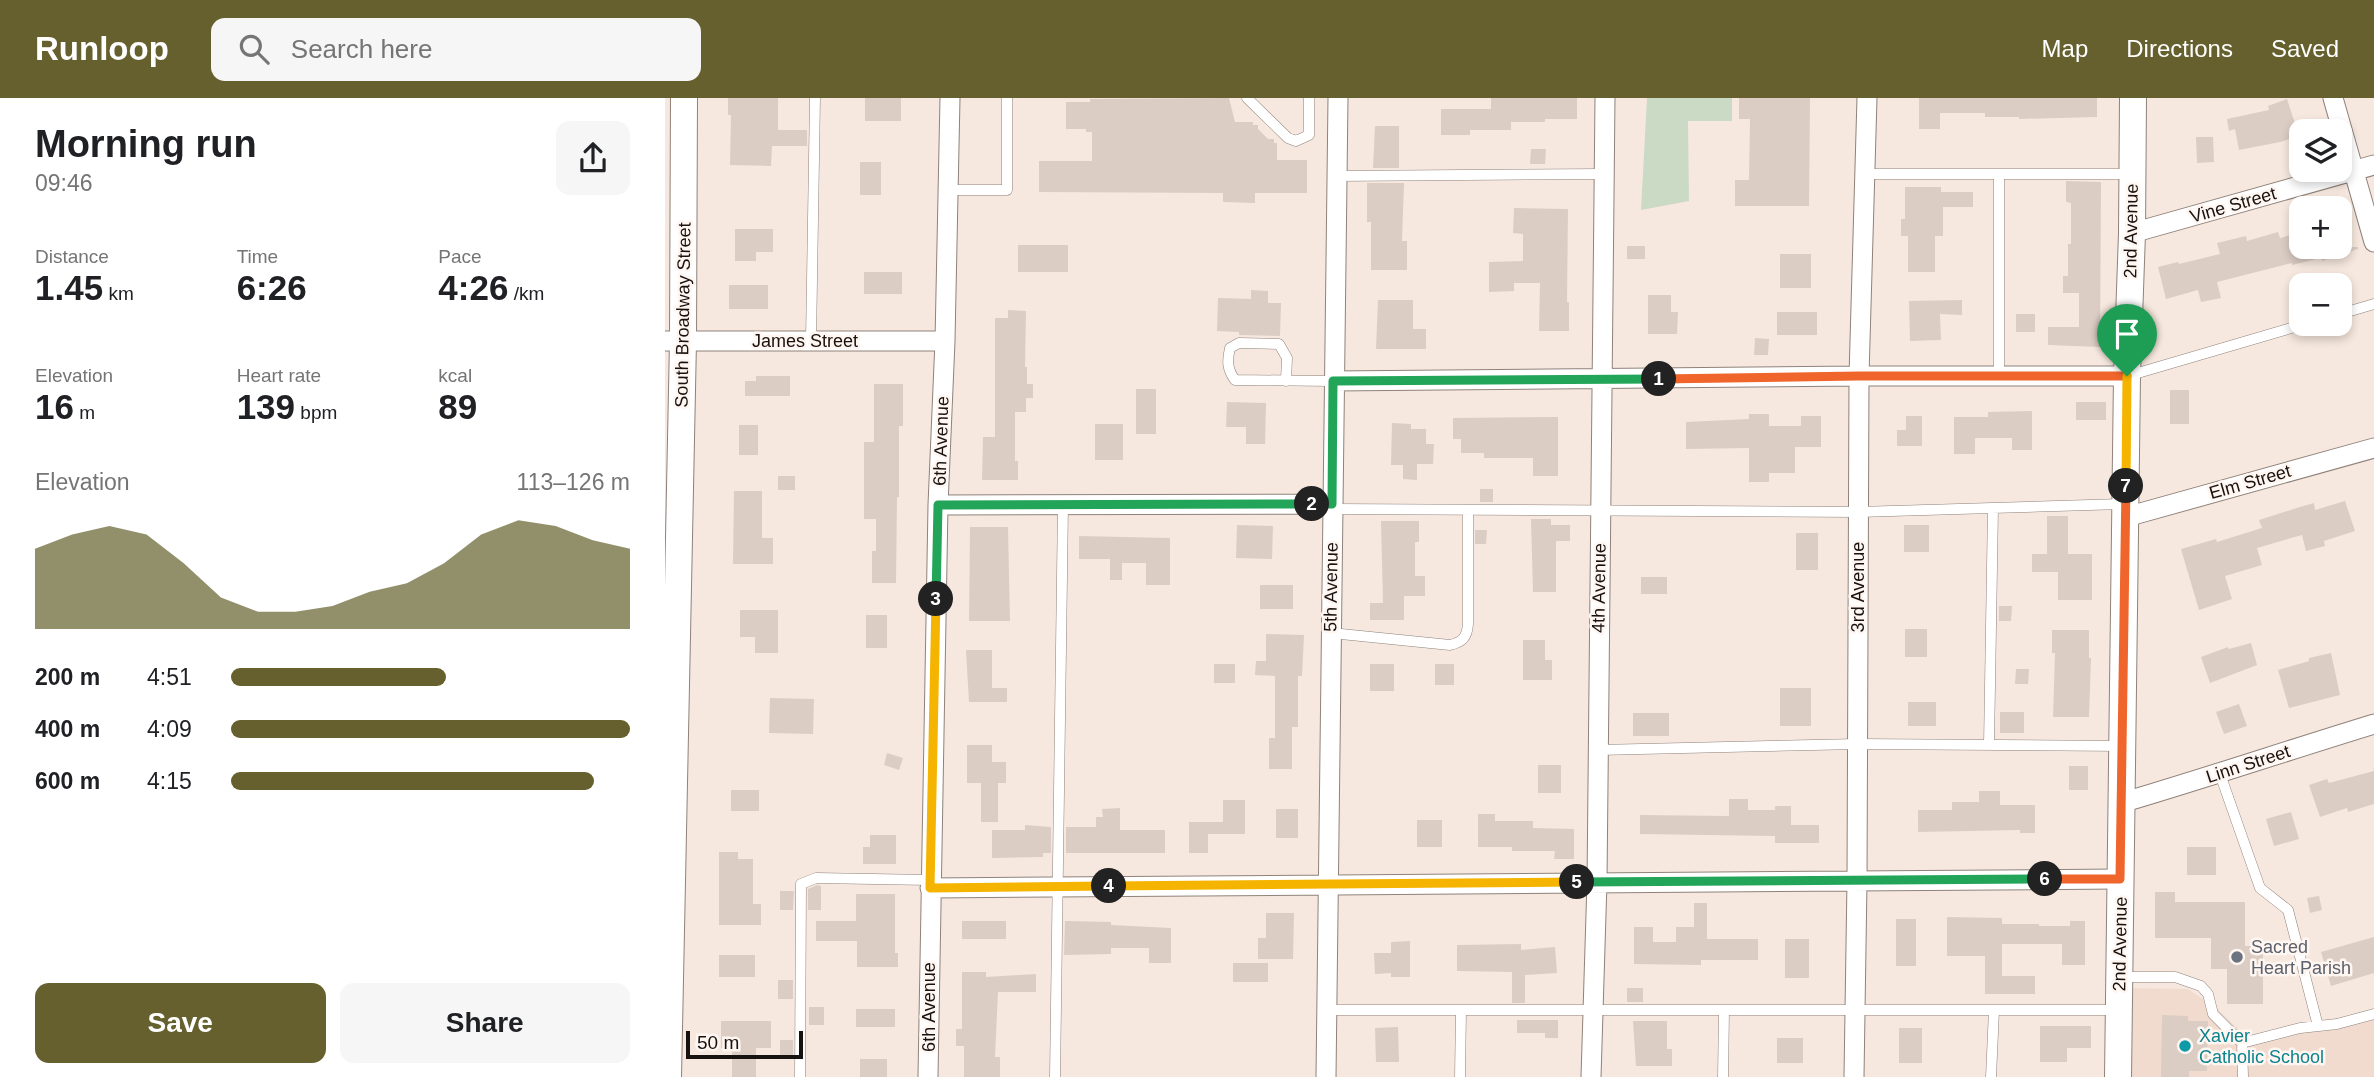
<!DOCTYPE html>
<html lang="en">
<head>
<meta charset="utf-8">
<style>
	body { margin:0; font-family:Helvetica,sans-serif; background:#f6f6f6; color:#202124; height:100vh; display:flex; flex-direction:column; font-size:26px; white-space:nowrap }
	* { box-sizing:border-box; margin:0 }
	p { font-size:23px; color:#757577 }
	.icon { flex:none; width:38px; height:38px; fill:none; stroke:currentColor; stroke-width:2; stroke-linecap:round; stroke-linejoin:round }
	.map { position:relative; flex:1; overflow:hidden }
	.drawer { display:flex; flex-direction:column; background:#fff; width:665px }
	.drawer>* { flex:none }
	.tools { position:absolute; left:1624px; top:21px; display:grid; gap:14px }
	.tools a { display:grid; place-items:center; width:63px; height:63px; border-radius:14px; background:#fff; box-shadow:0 4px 10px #0003; font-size:35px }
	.scale { position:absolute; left:21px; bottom:18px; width:117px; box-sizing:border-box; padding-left:7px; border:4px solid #17120f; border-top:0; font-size:19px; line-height:24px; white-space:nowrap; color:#17120f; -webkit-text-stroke:5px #fff6f1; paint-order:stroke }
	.pin { position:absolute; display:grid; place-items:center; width:60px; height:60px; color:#fff; margin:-72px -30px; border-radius:50% 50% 50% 0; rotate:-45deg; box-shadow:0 0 7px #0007 }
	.pin .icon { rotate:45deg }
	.km { position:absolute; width:35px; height:35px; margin:-18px; border-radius:50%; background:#222; color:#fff; font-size:19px; line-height:35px; text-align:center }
	.round { display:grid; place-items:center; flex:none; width:74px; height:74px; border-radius:14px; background:#f6f6f6 }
	.head { display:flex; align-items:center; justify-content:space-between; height:119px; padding:0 35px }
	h1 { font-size:38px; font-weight:700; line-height:52px }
	.stats { display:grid; grid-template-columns:repeat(3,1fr); gap:10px; height:119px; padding:7px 35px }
	.stats div { display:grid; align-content:center }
	.stats b { font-size:35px; font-weight:700 }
	.stats small { font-size:19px; font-weight:400 }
	.stats p { font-size:19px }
	.chart { height:196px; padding:14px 35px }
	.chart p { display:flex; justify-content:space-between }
	.chart svg { width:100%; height:126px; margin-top:7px; fill:#65602d; opacity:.7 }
	.action { display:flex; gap:14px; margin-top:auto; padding:14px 35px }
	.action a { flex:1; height:80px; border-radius:14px; background:#65602d; color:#fff; font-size:28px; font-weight:700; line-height:80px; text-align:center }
	.action a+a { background:#f6f6f6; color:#202124 }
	ul { padding:0 35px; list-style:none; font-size:23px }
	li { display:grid; grid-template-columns:112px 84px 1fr; align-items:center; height:52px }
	li i { height:18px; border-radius:9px; background:#65602d }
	header { display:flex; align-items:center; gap:42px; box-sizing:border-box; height:98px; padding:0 35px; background:#65602d; color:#fff }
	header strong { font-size:33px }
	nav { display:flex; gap:38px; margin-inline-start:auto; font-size:24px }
	.search { width:490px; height:63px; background:#f6f6f6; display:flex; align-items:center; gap:18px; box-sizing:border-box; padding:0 24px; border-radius:14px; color:#757577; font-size:26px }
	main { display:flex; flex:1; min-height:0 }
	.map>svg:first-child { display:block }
	.built { fill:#f1dbce }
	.green { fill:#cbdac5 }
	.building { fill:#dbcdc4 }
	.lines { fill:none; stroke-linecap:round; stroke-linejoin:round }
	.lane-casing { stroke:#8f827a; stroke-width:11 }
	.street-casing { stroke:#8f827a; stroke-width:21 }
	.secondary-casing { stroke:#8f827a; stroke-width:28 }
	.lane { stroke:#fff; stroke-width:10 }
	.street { stroke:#fff; stroke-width:19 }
	.secondary { stroke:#fff; stroke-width:26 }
	.split-1-casing { stroke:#fff; stroke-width:14 }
	.split-2-casing { stroke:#fff; stroke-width:14 }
	.split-3-casing { stroke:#fff; stroke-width:14 }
	.split-4-casing { stroke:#fff; stroke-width:14 }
	.split-5-casing { stroke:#fff; stroke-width:14 }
	.split-6-casing { stroke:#fff; stroke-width:14 }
	.split-7-casing { stroke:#fff; stroke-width:14 }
	.split-8-casing { stroke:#fff; stroke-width:14 }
	.split-1 { stroke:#f0652b; stroke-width:9 }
	.split-2 { stroke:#22a559; stroke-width:9 }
	.split-3 { stroke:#22a559; stroke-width:9 }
	.split-4 { stroke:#f5b400; stroke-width:9 }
	.split-5 { stroke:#f5b400; stroke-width:9 }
	.split-6 { stroke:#22a559; stroke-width:9 }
	.split-7 { stroke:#f0652b; stroke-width:9 }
	.split-8 { stroke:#f5b400; stroke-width:9 }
	.worship-dot { fill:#6b7280; stroke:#fff6f1; stroke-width:2.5 }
	.culture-dot { fill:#0f9aa8; stroke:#fff6f1; stroke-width:2.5 }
	.labels { text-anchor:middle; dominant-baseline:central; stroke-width:5; stroke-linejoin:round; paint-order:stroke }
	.street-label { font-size:18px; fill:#17120f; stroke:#fff6f1 }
	.worship-label { font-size:18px; fill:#5b616d; stroke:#fff6f1; text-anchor:start }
	.culture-label { font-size:18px; fill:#0d838f; stroke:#fff6f1; text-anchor:start }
</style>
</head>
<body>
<header>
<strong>Runloop</strong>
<div class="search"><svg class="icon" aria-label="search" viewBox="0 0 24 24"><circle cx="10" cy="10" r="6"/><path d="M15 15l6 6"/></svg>Search here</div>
<nav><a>Map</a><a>Directions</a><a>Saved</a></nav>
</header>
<main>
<section class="drawer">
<div class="head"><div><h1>Morning run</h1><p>09:46</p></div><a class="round"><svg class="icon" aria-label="share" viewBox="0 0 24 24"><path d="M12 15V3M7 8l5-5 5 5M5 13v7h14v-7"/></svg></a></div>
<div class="stats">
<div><p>Distance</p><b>1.45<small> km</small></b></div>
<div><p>Time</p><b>6:26</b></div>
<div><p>Pace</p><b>4:26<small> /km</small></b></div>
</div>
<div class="stats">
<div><p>Elevation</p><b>16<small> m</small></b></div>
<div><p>Heart rate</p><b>139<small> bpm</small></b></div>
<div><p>kcal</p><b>89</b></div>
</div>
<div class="chart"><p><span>Elevation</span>113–126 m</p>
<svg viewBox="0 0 160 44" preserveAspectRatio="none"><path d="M0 44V16L10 11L20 8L30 11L40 21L50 33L60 38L70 38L80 36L90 31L100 28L110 21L120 11L130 6L140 8L150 13L160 16V44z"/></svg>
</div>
<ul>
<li><b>200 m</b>4:51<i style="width:54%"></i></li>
<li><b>400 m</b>4:09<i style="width:100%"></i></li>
<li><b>600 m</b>4:15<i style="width:91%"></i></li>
</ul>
<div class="action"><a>Save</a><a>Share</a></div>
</section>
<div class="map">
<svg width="1709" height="979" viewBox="0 0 1709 979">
	<rect width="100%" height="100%" fill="#f6e8de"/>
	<!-- built -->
	<path class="built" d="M1454 890 1523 891 1552 911 1582 939 1653 928 1709 916V979H1453Z"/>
	<!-- green -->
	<path class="green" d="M982 0H1067V23H1023L1024 103 976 112Z"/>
	<!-- building -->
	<path class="building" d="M63 0H113V32H142V48H107L106 68 65 67 66 17H63Z
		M200 0H236V23H200Z
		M564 0 570 24H588V27H593V31L603 41H609V45H612V62H642V95H590V105L558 104V95L374 94V63H427V34H421V31H401V4H425V1Z
		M826 0H912V21H880V24H846V32H805V37H776V11H826Z
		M1074 0H1145L1144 108H1070V82H1084L1085 21H1074Z
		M1254 0H1432V19L1354 21V19H1320V15H1275V31H1254Z
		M1622 1 1634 38 1615 44 1574 52 1570 31 1564 33 1562 21 1604 12 1603 8Z
		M710 28H734V70H708Z
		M1531 39H1548L1549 64 1532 65Z
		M866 51H881L880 66H865Z
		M195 64H216V97H195Z
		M1401 83 1436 84 1435 249 1383 247V229H1414V195H1398V178H1403V146H1406V105L1401 104Z
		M702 85H739L737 143H742V172H706V124H702Z
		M1240 89H1276V94H1308V109H1278V138H1270V174H1243V138H1236V121H1240Z
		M849 110 903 111 902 204H904V233H874L875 185H849V193L824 194V164L858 163V136L848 135Z
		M70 131H108V154H91V163H70Z
		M1613 134 1615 140 1636 134V149H1693V151L1657 163 1656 160 1627 167V165L1552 184 1556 200 1536 204 1533 192 1501 201 1493 169 1513 164 1514 166 1555 156 1552 145 1581 138 1582 143Z
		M353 147H403V174H353Z
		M962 148H980V161H962Z
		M1115 156H1146V190H1115Z
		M199 174H237V196H199Z
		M64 187H103V211H64Z
		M586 192 603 193V205H616L615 238 574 237V234L552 233 553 200 586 201Z
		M983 197H1006V214H1013L1012 236H983Z
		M713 202H748V231H761V251H711Z
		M1297 202V217L1275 216 1276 242 1245 243 1244 203Z
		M343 212 361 213 360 269H362V286H368V300H361V314H350V363H353V382H317L318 339H330V220H343Z
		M1112 214H1152V237H1112Z
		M1351 216H1370V234H1351Z
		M1090 240 1104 241 1103 257H1089Z
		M91 278H125V298H80V283H91Z
		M209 286H238V328H234V399H232L231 485H207V453H211V421H199V344H209Z
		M471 291H491V336H471Z
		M1505 292H1524V326H1505Z
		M562 304 601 305 600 346H581V329H561Z
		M1411 304H1441V322H1411Z
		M1367 313V352H1347V340H1310V356H1289V319H1323V314Z
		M1084 316H1104V328H1136V318H1156V349H1130V375H1104V384H1084V350L1021 351V324L1084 321Z
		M1241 318H1257V348H1232V332H1241Z
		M893 319V378H868V360H819V355H796V341H788V320Z
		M727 325 746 326V331H761V346H769L768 366H752V382L738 381V367H726Z
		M430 326H458V362H430Z
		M74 327H93V357H74Z
		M113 378H130V392H113Z
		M815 391H828V404H815Z
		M69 393H97V440H108V466H68Z
		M1680 403 1690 433 1659 443 1660 448 1641 453 1637 437 1592 450 1597 467 1560 478 1567 501 1534 512 1516 451 1551 441 1552 444 1597 430 1594 422 1635 409 1649 405 1650 412Z
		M1382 418H1403V456H1427V502H1393V474H1367V456H1382Z
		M866 421H886V427H905V443H891V494H868Z
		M716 423H754V444H750V478H760V498H739V522H705V505H718Z
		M572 427 608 428 607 461 571 460Z
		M1239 427H1264V454H1239Z
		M305 429H343L345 523H304Z
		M810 432H822L821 446H810Z
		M1131 435H1153V472H1131Z
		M414 438 505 440V487H481V465H457V482H445V461H414Z
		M976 479H1002V496H976Z
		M595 487H628V511H595Z
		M1334 508H1347L1346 523H1334Z
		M75 512H113V555H90V539H75Z
		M201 517H222V550H201Z
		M1240 531H1262V559H1240Z
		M1387 532H1424V560H1426L1424 619H1388L1390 555H1387Z
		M601 536 639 537 637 578H633V629H627V671H604V640H610V578L590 577 591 563H601Z
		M858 542H880V562H887V582H858Z
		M1586 545 1592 567 1545 585 1536 559 1563 549 1564 551Z
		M301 552H327V590H342V604H304Z
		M1666 555 1675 597 1624 610 1613 572 1644 563V560Z
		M549 566H570V585H549Z
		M705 566H729V593H705Z
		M770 566H789V587H770Z
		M1351 571H1364L1363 586H1350Z
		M1115 590H1146V628H1115Z
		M105 600 149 601 148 636 104 635Z
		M1243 604H1271V628H1243Z
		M1574 606 1582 628 1559 636 1551 614Z
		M1335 614H1359V635H1335Z
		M968 615H1004V638H968Z
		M302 647H327V664H341V685H333V724H316V685H302Z
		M222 655 238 660 234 672 219 667Z
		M873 667H896V695H873Z
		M1404 668H1423V692H1404Z
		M1709 673V706L1683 714 1682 710 1655 719 1644 687 1662 681 1664 685Z
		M66 692H94V713H66Z
		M1314 693H1335V707H1370V735H1355V732L1253 734V712H1287V704H1314Z
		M1064 701H1083V712H1110V708H1126V727H1154V745H1110V738L975 736V717L1064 718Z
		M558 702H580V736H543V755H524V724H558Z
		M455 710V732H500V755H401V729H431V719H438L437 711Z
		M611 711H633V740H611Z
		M1626 714 1634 741 1609 748 1601 721Z
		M813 716H830V723H868V730L909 731V761H889L890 753H847V749H813Z
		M752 722H777V749H752Z
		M360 727 386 729V755H378V759L327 760V732H360Z
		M205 737H231V766H198V749H205Z
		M1522 749H1551V777H1522Z
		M54 754H73V761H88V806H96V827H54Z
		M152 787 156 788V812H143V791Z
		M115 793H129L128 812H115Z
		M1490 794H1510V804H1580V848H1598V906H1562V871H1546V840H1490Z
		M191 796H230V855H233V869H192V843H151V823H191Z
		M1654 798 1657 812 1645 815 1642 800Z
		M1029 805H1042V841H1093V862H1036V867L969 866V829H988V844H1011V829H1029Z
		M601 815H629L628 861H593V840H601Z
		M1282 819 1337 820V826H1374V828H1405V823H1420V867H1397V846H1337V878H1370V896H1320V858H1282Z
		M1231 821H1251V868H1231Z
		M297 823H341V841H297Z
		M400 823 446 824V827L506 830V865H484V850H446V856L399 857Z
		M1709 839V875L1666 888 1656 854Z
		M1120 841H1144V880H1120Z
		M745 843V879H726V875L710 876 709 855H726V844Z
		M856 846V852L890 849 892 875 860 877V905H847V874L792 873V847Z
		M54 857H90V879H54Z
		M568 865H603V884H568Z
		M297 874H321V879L371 876V894H333L330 959H335V979H299V948H291V931H297Z
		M113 882H128V901H113Z
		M962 890H978V904H962Z
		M144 909H159V927H144Z
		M191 911H230V929H191Z
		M1497 917 1523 918V923H1543L1542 973H1524V979H1496Z
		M852 922H893V940H880V935H852Z
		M56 923H106V950H91V979H67V950H56Z
		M968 923H1002V951H1007V968H971Z
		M1375 928H1426V950H1402V964H1375Z
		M733 929 734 964H711L710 930Z
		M1234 930H1257V965H1234Z
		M1112 940H1138V965H1112Z
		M115 942H128V957H115Z
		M195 961H222V979H195Z"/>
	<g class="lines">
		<defs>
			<path id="lane" d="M582 0 623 40 631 43 644 37V0
				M1199 76H1465
				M1334 76V278
				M671 78 939 76
				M283 92H342V0
				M1675 216 1709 206
				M146 243 150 0
				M1466 277 1640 226
				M621 283 622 260 614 246 574 245 565 250C562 263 562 271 570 282L668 283
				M668 411 1193 414 1457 406
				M666 535 785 547C798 544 802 539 803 526V412
				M1324 647 1328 410
				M933 652 1193 646 1457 648
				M1555 676 1595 790 1623 812 1653 928
				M1455 879H1510L1536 888 1543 896 1548 916 1577 945 1578 979
				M662 912H1452
				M1577 945 1635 930 1672 926 1709 916
				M135 979 136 786 151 780 265 782
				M390 979 398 407
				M795 979 796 912
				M1058 979 1059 913
				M1326 979 1329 912"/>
			<path id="street" d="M1668 0 1709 144
				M1467 135 1709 67
				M0 243H280
				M668 283 1194 278H1462
				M273 407 667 406
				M1461 419 1709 350
				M1456 705C1541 680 1624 652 1709 626
				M265 790 1455 781
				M263 979 273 407 280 243 285 0
				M661 979 673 0
				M926 979 932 784 940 0
				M1189 979 1192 783 1194 278 1202 0"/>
			<path id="secondary" d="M3 979 18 243 19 0
				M1453 979 1462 278 1467 135 1468 0"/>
		</defs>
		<!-- lane casing -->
		<use href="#lane" class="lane-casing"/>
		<!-- street casing -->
		<use href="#street" class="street-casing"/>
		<!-- secondary casing -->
		<use href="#secondary" class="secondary-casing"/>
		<!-- lane -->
		<use href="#lane" class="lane"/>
		<!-- street -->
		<use href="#street" class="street"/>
		<!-- secondary -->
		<use href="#secondary" class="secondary"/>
	</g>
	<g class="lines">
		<defs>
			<path id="split-1" d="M994 281 1194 278H1462"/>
			<path id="split-2" d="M647 406H667L668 283 994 281"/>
			<path id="split-3" d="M271 501 273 407 647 406"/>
			<path id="split-4" d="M271 501 265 790 444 788"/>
			<path id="split-5" d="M444 788 912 784"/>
			<path id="split-6" d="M912 784 1380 781"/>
			<path id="split-7" d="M1380 781H1455L1461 388"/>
			<path id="split-8" d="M1461 388 1462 278"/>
		</defs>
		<!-- split-1 casing -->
		<use href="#split-1" class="split-1-casing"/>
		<!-- split-2 casing -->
		<use href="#split-2" class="split-2-casing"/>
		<!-- split-3 casing -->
		<use href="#split-3" class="split-3-casing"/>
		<!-- split-4 casing -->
		<use href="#split-4" class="split-4-casing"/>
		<!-- split-5 casing -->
		<use href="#split-5" class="split-5-casing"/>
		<!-- split-6 casing -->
		<use href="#split-6" class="split-6-casing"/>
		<!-- split-7 casing -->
		<use href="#split-7" class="split-7-casing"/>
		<!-- split-8 casing -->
		<use href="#split-8" class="split-8-casing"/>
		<!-- split-1 -->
		<use href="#split-1" class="split-1"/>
		<!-- split-2 -->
		<use href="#split-2" class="split-2"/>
		<!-- split-3 -->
		<use href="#split-3" class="split-3"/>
		<!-- split-4 -->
		<use href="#split-4" class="split-4"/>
		<!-- split-5 -->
		<use href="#split-5" class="split-5"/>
		<!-- split-6 -->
		<use href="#split-6" class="split-6"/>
		<!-- split-7 -->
		<use href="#split-7" class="split-7"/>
		<!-- split-8 -->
		<use href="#split-8" class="split-8"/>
	</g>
	<!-- markers -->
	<circle class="worship-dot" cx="1572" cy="859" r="7"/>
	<circle class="culture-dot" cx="1520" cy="948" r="7"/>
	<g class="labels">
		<!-- street labels -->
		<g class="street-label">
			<text transform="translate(1568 107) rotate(-16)">Vine Street</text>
			<text transform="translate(1466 133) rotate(-89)">2nd Avenue</text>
			<text transform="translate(18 217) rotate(-89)">South Broadway Street</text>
			<text x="140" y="243">James Street</text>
			<text transform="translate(276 343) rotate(-88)">6th Avenue</text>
			<text transform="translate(1585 384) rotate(-16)">Elm Street</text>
			<text transform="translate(666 489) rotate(-89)">5th Avenue</text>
			<text transform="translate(1193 489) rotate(-90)">3rd Avenue</text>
			<text transform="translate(934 490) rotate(-89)">4th Avenue</text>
			<text transform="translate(1583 666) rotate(-18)">Linn Street</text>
			<text transform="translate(1455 846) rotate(-89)">2nd Avenue</text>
			<text transform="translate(264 909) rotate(-90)">6th Avenue</text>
		</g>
		<!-- worship labels -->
		<g class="worship-label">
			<text x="1586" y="849">Sacred<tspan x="1586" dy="21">Heart Parish</tspan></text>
		</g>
		<!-- culture labels -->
		<g class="culture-label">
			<text x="1534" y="938">Xavier<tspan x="1534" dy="21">Catholic School</tspan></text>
		</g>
	</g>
</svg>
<div class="tools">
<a><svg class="icon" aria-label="layers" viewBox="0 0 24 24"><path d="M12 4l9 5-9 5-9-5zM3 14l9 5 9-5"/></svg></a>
<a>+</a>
<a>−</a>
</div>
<div class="scale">50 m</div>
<div class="pin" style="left:1462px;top:278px;background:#1e9e55"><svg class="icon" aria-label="arrive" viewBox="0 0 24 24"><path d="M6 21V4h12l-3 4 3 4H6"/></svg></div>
<b class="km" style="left:994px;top:281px">1</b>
<b class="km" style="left:647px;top:406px">2</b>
<b class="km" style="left:271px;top:501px">3</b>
<b class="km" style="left:444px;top:788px">4</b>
<b class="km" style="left:912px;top:784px">5</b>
<b class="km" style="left:1380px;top:781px">6</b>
<b class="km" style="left:1461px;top:388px">7</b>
</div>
</main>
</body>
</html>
